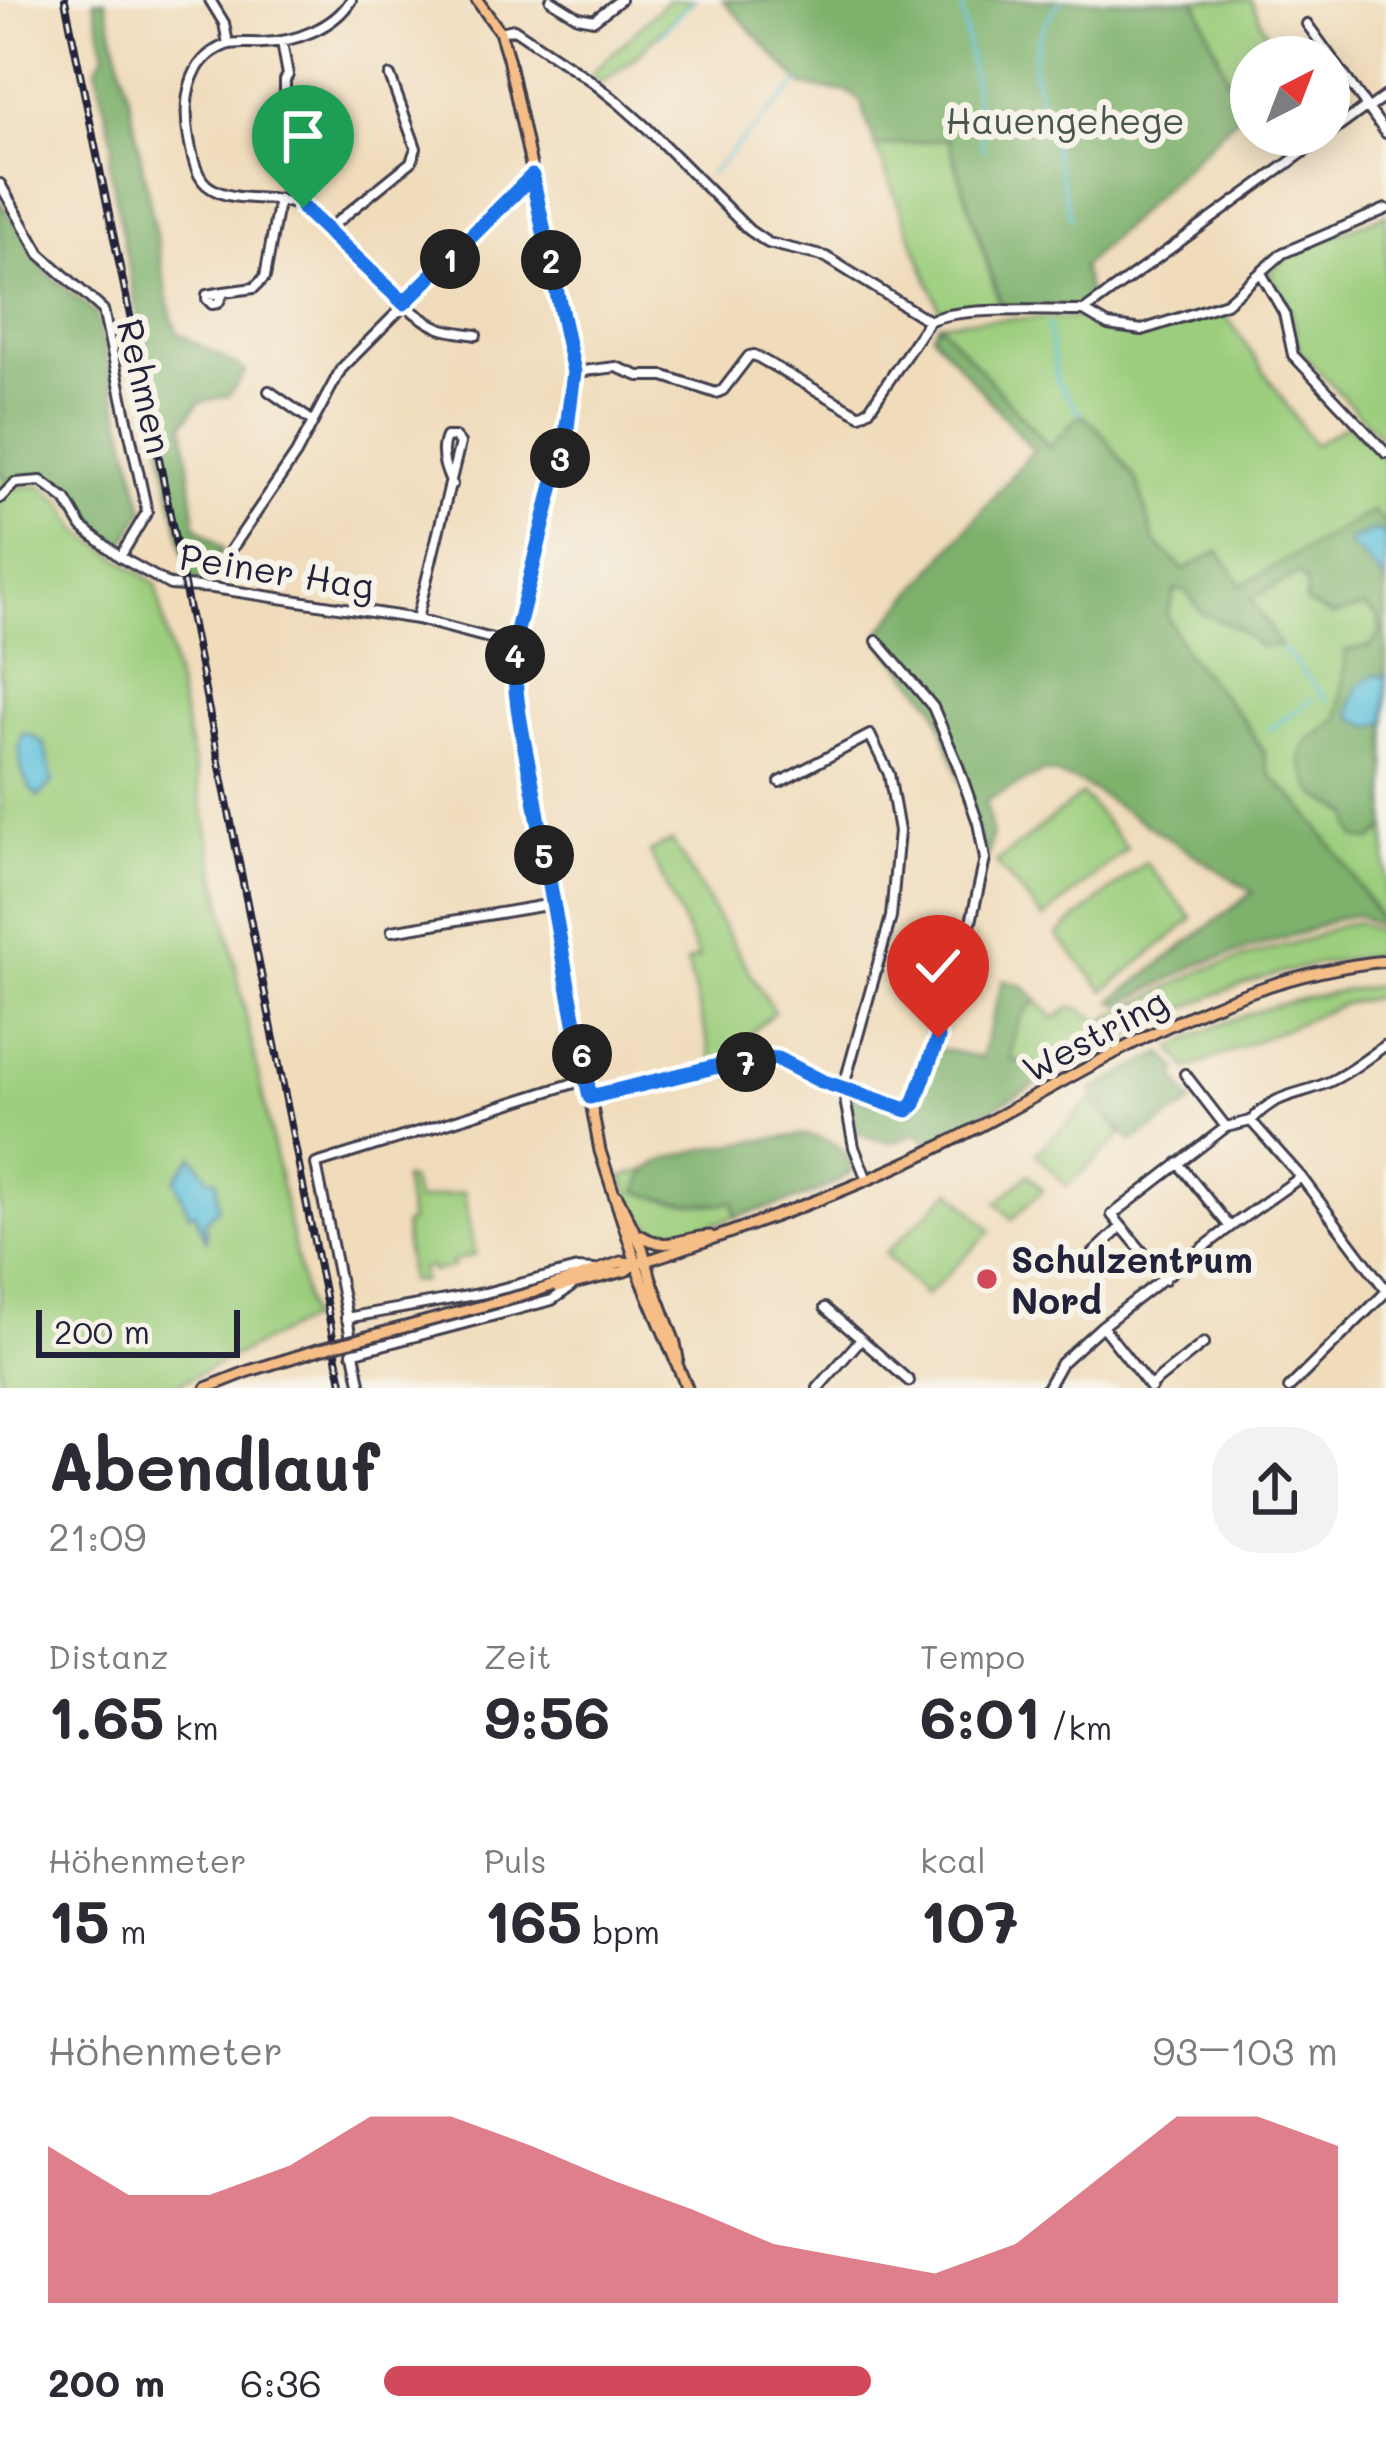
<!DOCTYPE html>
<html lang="de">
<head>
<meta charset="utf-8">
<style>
	body { margin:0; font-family:Mali,sans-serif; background:#f2f2f3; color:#2b2b33; height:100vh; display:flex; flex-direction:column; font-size:45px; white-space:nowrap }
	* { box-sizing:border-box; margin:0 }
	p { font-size:39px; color:#7c7c81 }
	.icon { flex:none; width:66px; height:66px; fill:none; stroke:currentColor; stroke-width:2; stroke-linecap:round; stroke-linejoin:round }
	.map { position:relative; height:1388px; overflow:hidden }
	.sheet { display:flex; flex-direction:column; background:#fff; flex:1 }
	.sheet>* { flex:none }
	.needle { width:78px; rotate:42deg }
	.fabs { position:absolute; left:1230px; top:36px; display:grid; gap:24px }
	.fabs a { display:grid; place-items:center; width:120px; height:120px; border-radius:50%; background:#fff; box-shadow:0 6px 30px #0003; font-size:60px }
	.scale { position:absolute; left:36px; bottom:30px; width:204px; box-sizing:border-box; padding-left:12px; border:6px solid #22223b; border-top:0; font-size:33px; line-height:42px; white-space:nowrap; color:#22223b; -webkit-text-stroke:9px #f7f3e8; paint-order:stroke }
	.pin { position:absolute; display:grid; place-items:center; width:102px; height:102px; color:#fff; margin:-123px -51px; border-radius:50% 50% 50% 0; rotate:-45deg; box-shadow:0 0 12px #0007 }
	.pin .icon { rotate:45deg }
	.km { position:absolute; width:60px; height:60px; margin:-30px; border-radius:50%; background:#222; color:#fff; font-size:33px; line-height:60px; text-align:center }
	.round { display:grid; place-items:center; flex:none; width:126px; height:126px; border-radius:48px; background:#f2f2f3 }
	.overview { display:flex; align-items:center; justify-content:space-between; height:204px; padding:0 48px }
	h1 { font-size:66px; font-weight:700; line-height:90px }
	.figures { display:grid; grid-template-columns:repeat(3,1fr); gap:18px; height:204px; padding:12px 48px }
	.figures div { display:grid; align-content:center }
	.figures b { font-size:60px; font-weight:700 }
	.figures small { font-size:33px; font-weight:400 }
	.figures p { font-size:33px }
	.chart { height:336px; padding:24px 48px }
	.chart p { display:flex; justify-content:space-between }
	.chart svg { width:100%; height:216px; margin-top:12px; fill:#d1495b; opacity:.7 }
	ul { padding:0 48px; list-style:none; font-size:39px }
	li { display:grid; grid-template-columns:192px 144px 1fr; align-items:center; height:90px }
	li i { height:30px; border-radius:15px; background:#d1495b }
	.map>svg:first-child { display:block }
	.green { fill:#9cce7d; stroke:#5f785c; stroke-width:3 }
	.forest { fill:#7db16c; stroke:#506a54; stroke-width:3 }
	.water { fill:#60c2de; stroke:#41728c; stroke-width:3 }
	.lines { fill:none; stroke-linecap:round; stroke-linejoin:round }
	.stream { stroke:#60c2de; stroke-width:3 }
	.minor-casing { stroke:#413e4e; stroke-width:14 }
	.major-casing { stroke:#413e4e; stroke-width:15 }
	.minor { stroke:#fff; stroke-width:8 }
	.major { stroke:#f6be87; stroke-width:9 }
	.rail-casing { stroke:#22223b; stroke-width:8 }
	.rail { stroke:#f7f3e8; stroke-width:3; stroke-dasharray:9; stroke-linecap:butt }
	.major-bridge-casing { stroke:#413e4e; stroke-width:15; stroke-linecap:butt }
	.major-bridge { stroke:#f6be87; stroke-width:9 }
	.route-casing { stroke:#fff; stroke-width:24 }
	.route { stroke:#1a73e8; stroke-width:15 }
	.poi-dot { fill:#d1495b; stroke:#f7f3e8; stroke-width:4.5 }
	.labels { text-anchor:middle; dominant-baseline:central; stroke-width:12; stroke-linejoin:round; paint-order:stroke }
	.park-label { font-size:36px; fill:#47564f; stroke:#f7f3e8 }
	.street-label { font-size:36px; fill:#22223b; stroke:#f7f3e8 }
	.poi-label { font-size:36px; font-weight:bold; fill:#22223b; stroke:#f7f3e8; text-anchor:start }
</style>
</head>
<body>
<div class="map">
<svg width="1386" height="1388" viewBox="0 0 1386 1388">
	<rect width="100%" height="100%" fill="#f7f3e8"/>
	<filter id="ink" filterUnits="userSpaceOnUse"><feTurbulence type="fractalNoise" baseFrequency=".00833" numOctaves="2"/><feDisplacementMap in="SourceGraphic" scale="24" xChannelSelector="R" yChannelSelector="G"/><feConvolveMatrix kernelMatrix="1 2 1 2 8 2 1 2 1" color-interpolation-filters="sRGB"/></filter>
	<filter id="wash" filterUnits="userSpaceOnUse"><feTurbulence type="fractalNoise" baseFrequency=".004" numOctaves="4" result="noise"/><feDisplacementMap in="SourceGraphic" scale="48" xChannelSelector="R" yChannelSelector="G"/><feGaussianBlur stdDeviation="2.7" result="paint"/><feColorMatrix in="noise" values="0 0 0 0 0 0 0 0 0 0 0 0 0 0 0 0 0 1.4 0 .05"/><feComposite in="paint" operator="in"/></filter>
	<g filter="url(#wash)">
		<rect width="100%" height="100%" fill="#f0dcbb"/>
		<!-- green -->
		<path class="green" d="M668 0H694L633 59 601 83 592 73Z
			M1196 0H1251L1270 40 1229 80Z
			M948 139 1000 306 940 310 876 147Z
			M1386 214V442L1300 352 1291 310 1269 274 1288 255Z
			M1223 311 1314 445 1348 424 1386 462V524L1371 512 1241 586 1184 570 1154 541 1137 481 1049 448 939 323 964 320 1082 318 1105 331 1143 337Z
			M0 473 18 487 41 486 63 503 78 530 156 584 309 1319 170 1388H0Z
			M1300 573 1307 584V603L1332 616 1365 607 1377 616 1382 633 1370 646 1346 651 1338 719 1306 742 1320 797C1344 806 1356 821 1371 841L1386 828V927L1343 861 1301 805 1270 775 1263 751 1244 721 1185 653 1167 615 1175 589 1186 591 1202 613 1238 629 1260 647 1271 629 1251 599Z
			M1082 794 1127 848 1044 919 996 863Z
			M672 841 774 1012 714 1067 687 962 699 958 650 852Z
			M1145 862 1193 919 1104 991 1057 935Z
			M1357 922 1381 933 1380 954C1328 961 1274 972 1225 991 1166 1014 1111 1045 1056 1074L1044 1066 1011 1061C1012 1037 1016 1015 1036 1001L1055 1018 1073 1006 1102 1021 1204 970 1313 937 1340 925Z
			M1386 985V996L1346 1003 1188 1069 1172 1048C1237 1011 1312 993 1386 985Z
			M1091 1101 1123 1135 1067 1186 1036 1153Z
			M647 1170 637 1192 735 1202V1217L673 1238C641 1225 635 1208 622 1177Z
			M1029 1174 1043 1190 1012 1219 997 1203Z
			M403 1179 410 1180 416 1201 464 1192 475 1255 452 1262 453 1267 432 1272 431 1267 421 1269 423 1281H409L404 1225 410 1222Z
			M952 1190 991 1231 925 1296 885 1254Z"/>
		<!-- forest -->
		<path class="forest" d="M94 0H105L130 101 172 319 178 333 246 371 228 396 199 402 184 423 196 526 223 549 203 583 190 578 173 504 109 163 113 143 96 68 105 54Z
			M723 0H1196L1241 113 1082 267 1091 302 1083 307H1002L948 139 876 147 860 101 849 92 803 86Z
			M0 201 48 273 96 314 144 510 121 549 88 524 70 496 43 478 9 480 0 473Z
			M939 323 1049 447 1081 414 1099 429 1137 481 1154 541 1184 570 1219 551 1242 585 1372 511 1386 524V537C1373 526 1364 537 1350 539V547L1361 554 1386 582V676L1374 675 1372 727 1386 722V828L1371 841 1356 838 1351 826V815C1341 807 1330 804 1321 798 1309 789 1305 771 1300 758L1306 743 1338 719 1346 650 1370 646 1381 633 1377 616 1365 607 1332 616 1306 603 1307 584 1299 574 1251 599 1280 646 1260 647 1238 629 1202 613 1186 591 1175 589 1167 615 1186 653 1244 721 1263 751 1270 775 1301 805 1343 861 1386 930 1357 915 1339 918 1307 931 1198 965 1120 1005 1112 1001 1253 892 1081 783 1045 771 986 801 992 836 987 859 935 706 879 639 880 632 1033 450 932 334Z
			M1003 980 1024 986 1038 1000C1017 1015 1012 1035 1011 1060L1045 1066 1056 1074 928 1143 916 1131C896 1149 877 1139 854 1132L848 1095 913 1113 940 1049 981 1058Z
			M1163 1053 1179 1071 1175 1077 1192 1103 1132 1142 1093 1096 1092 1090Z
			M804 1135C827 1138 848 1145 852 1171 819 1197 774 1206 735 1217L734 1202C701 1207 668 1203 637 1191 641 1182 644 1173 652 1167 681 1147 767 1140 804 1135Z"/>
		<!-- water -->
		<path class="water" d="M1371 531 1381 532 1386 537 1385 582 1361 554 1350 547V539L1359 538Z
			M1374 675 1386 676V722L1372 727 1357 721 1350 713C1355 693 1354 687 1374 675Z
			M23 734 33 736 44 744 53 782 39 797C22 786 15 753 23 734Z
			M193 1156 208 1177 217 1180 218 1208 205 1221 207 1242 194 1212 189 1214 175 1179Z"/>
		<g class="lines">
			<!-- stream -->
			<path class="stream" d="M1062 0C1043 22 1035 41 1033 70L1071 218
				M962 6 983 150
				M659 36 693 0
				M710 174 799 82
				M1048 325 1057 382 1081 414
				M1282 648 1328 701
				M1269 730 1313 699"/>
		</g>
	</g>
	<g filter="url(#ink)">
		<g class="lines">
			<defs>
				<path id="minor" d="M210 0 224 23 228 44
					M351 0C334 28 294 42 263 43 252 44 236 41 226 45 186 60 183 104 189 139 192 155 196 180 211 188 238 205 273 192 300 207 315 216 329 232 341 244 366 268 408 315 440 328 450 332 465 333 476 335
					M551 0 578 17 594 20 620 0
					M1307 24 1386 133
					M500 32 514 29 590 80 620 104 647 128 749 230 768 243 826 257 929 321C957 306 1049 311 1084 311
					M282 42 288 75 285 80V137
					M1329 134 1363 109 1369 108 1386 96
					M1327 135 1084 311 1108 325 1142 330 1226 303 1283 253 1386 209
					M0 184 40 254 103 310 147 512 120 557
					M327 230 411 162 416 148 390 76
					M1261 273 1284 313 1293 355 1386 453
					M224 292 207 295V299L212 304 218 303 224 292 254 288 265 277 279 199
					M575 372 616 367 639 376H664L716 393 723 390 749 356 754 355 860 415 869 410 929 321
					M269 391 312 421
					M0 498 15 483 41 481 66 500 82 527 120 557 170 585 213 588 417 619 515 645
					M218 569 296 454 341 369 533 176
					M417 619 460 443 455 437H446C439 452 445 470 452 484
					M780 782 870 735 889 774 899 831 891 917 843 1089 854 1147 867 1180
					M392 931 553 904
					M1185 1074 1226 1127
					M590 1097 714 1067 765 1058 778 1059 822 1081 901 1109 907 1110 914 1104 965 949 985 859 978 823 957 763 933 707 877 641
					M1251 1121C1279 1089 1303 1097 1337 1078 1354 1069 1370 1056 1386 1045
					M1178 1163 1230 1227
					M1078 1268 1121 1227
					M1165 1279 1112 1215 1226 1127 1251 1121 1301 1177
					M346 1318 485 1293 577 1269 594 1270
					M1102 1326 1151 1388
					M861 1339 909 1381
					M352 1353 552 1300 571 1287
					M1150 1386 1204 1343
					M361 1388 316 1164 587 1079
					M818 1388 861 1339 825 1308
					M1047 1388 1061 1363 1102 1326 1230 1227 1301 1177 1386 1290
					M1289 1388 1386 1292"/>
				<path id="major" d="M477 0 500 32 508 58 575 372 568 424 516 635 515 668 519 709 600 1151 642 1281 687 1388
					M617 1196 642 1247 651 1279 675 1343 678 1359
					M640 1235C669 1253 681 1237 710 1236
					M557 1288 625 1271 636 1263
					M420 1323 534 1292 621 1262 636 1263 655 1258C753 1225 851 1191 943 1145 1092 1071 1215 978 1386 961
					M206 1388 249 1371 317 1350"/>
			</defs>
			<!-- minor casing -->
			<use href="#minor" class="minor-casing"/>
			<!-- major casing -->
			<use href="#major" class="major-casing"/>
			<!-- minor -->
			<use href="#minor" class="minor"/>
			<!-- major -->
			<use href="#major" class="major"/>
			<defs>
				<path id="rail" d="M65 0 149 408 343 1388"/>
			</defs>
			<!-- rail casing -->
			<use href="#rail" class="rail-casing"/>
			<!-- rail -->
			<use href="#rail" class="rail"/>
			<defs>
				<path id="major-bridge" d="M317 1350 420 1323"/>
			</defs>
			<!-- major-bridge casing -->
			<use href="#major-bridge" class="major-bridge-casing"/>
			<!-- major-bridge -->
			<use href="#major-bridge" class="major-bridge"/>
		</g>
	</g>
	<g class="lines" filter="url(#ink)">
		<defs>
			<path id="route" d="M303 208 404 303 532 176 574 372 567 428 516 635C510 690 525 745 535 799 552 898 569 998 590 1097L714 1067 765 1058 778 1059 821 1081 907 1110 914 1104 938 1038"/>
		</defs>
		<!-- route casing -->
		<use href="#route" class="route-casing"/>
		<!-- route -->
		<use href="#route" class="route"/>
	</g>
	<!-- markers -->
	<circle class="poi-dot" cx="987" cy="1279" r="12"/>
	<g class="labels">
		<!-- park labels -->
		<g class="park-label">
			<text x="1065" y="119">Hauengehege</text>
		</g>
		<!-- street labels -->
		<g class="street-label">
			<text transform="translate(146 386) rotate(77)">Rehmen</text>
			<text transform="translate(277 570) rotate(9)">Peiner Hag</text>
			<text transform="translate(1094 1034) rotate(-28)">Westring</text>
		</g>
		<!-- poi labels -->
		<g class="poi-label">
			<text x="1011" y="1258">Schulzentrum<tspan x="1011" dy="41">Nord</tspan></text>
		</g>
	</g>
</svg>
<div class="fabs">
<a><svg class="needle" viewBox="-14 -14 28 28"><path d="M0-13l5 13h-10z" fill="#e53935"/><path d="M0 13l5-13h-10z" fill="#7c7c81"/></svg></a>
</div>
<div class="scale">200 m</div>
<div class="pin" style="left:303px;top:208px;background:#1e9e55"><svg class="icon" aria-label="arrive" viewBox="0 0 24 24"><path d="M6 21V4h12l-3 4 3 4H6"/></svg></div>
<div class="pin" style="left:938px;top:1038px;background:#d93025"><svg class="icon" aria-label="check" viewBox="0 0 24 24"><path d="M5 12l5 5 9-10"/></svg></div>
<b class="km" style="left:450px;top:259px">1</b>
<b class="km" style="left:551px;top:260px">2</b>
<b class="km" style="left:560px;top:458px">3</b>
<b class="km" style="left:515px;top:655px">4</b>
<b class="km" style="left:544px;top:855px">5</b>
<b class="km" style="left:582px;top:1054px">6</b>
<b class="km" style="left:746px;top:1062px">7</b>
</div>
<section class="sheet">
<div class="overview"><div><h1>Abendlauf</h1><p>21:09</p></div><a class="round"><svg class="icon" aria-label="share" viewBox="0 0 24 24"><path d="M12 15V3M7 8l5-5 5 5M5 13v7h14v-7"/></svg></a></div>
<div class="figures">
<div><p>Distanz</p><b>1.65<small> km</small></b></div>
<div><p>Zeit</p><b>9:56</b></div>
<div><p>Tempo</p><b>6:01<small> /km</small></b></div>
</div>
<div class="figures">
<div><p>Höhenmeter</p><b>15<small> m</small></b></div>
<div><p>Puls</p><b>165<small> bpm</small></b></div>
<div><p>kcal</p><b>107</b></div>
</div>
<div class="chart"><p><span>Höhenmeter</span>93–103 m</p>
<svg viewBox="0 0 160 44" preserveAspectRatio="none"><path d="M0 44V12L10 22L20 22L30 16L40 6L50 6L60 12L70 19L80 25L90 32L100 35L110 38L120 32L130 19L140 6L150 6L160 12V44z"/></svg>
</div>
<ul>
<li><b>200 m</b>6:36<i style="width:51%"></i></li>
</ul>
</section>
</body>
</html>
